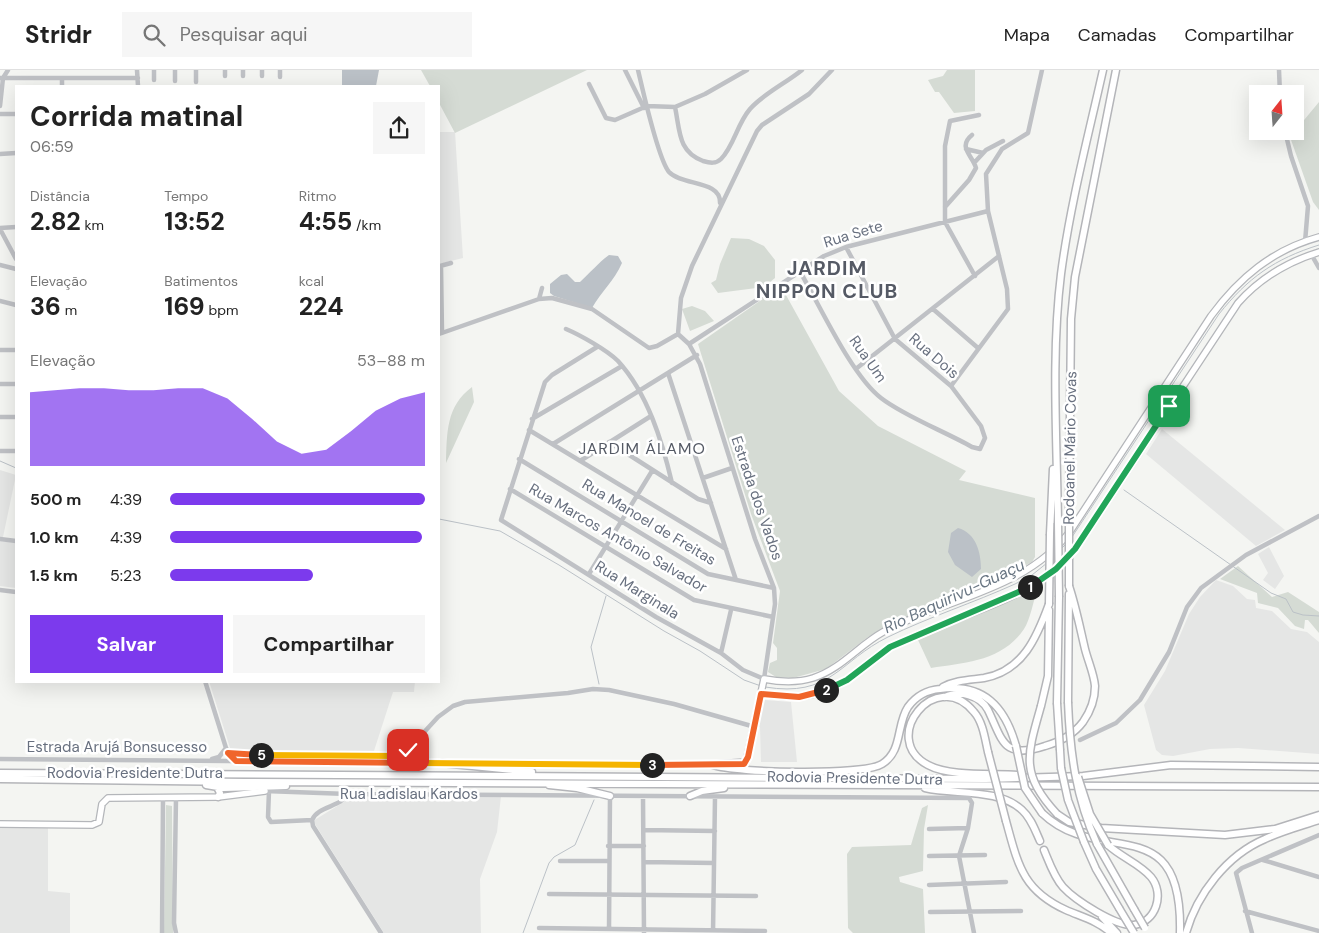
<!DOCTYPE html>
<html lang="pt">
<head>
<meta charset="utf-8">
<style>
	body { margin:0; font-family:"DM Sans",sans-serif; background:#f6f6f6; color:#222; height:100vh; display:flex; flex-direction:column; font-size:19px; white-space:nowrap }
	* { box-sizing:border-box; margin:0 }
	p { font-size:16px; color:#767676 }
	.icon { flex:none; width:28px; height:28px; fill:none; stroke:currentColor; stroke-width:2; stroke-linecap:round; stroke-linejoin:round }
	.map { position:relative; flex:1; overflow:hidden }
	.panel { position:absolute; left:15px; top:15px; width:425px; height:598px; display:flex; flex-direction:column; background:#fff; border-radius:0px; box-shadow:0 5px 20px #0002 }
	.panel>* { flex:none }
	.needle { width:32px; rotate:17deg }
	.buttons { position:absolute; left:1249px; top:15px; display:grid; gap:10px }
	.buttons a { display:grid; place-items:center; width:55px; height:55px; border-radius:0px; background:#fff; box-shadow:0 5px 20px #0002; font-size:25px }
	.pin { position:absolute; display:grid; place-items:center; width:42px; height:42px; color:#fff; margin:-21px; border-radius:10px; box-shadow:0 2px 8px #0006 }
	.km { position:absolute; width:25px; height:25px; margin:-12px; border-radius:50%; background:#222; color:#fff; font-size:14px; line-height:25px; text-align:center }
	.round { display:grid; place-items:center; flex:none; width:52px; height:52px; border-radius:0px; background:#f6f6f6 }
	.head { display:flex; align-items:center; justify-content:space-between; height:85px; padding:0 15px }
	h1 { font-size:28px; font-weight:700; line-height:38px }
	.figures { display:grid; grid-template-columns:repeat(3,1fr); gap:8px; height:85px; padding:5px 15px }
	.figures div { display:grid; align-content:center }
	.figures b { font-size:25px; font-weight:700 }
	.figures small { font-size:14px; font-weight:400 }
	.figures p { font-size:14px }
	.chart { height:140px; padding:10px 15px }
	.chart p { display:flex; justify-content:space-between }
	.chart svg { width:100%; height:90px; margin-top:5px; fill:#7c3aed; opacity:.7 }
	.action { display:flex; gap:10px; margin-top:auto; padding:10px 15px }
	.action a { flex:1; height:58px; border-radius:0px; background:#7c3aed; color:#fff; font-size:20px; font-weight:700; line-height:58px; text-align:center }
	.action a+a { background:#f6f6f6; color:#222 }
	ul { padding:0 15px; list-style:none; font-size:16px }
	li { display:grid; grid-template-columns:80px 60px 1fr; align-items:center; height:38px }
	li i { height:12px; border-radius:6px; background:#7c3aed }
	header { display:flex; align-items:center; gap:30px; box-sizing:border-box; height:70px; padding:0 25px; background:#fff; border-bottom:1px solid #e0e0e0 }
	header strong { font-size:24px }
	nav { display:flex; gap:28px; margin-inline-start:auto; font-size:18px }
	.search { width:350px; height:45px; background:#f6f6f6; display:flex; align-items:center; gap:12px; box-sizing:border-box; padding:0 18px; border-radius:0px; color:#767676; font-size:19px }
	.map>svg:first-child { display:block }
	.built { fill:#e5e6e5 }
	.green { fill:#d5dbd4 }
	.water { fill:#bbc1c7 }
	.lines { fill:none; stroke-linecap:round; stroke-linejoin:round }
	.stream { stroke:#bbc1c7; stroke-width:1 }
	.major-casing { stroke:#b4b6ba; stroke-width:8 }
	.highway-casing { stroke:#b4b5b9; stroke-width:9 }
	.minor { stroke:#bfc1c5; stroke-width:4.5 }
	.major { stroke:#fff; stroke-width:5.5 }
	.highway { stroke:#fff; stroke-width:6 }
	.highway-bridge-casing { stroke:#b4b5b9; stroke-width:9; stroke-linecap:butt }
	.highway-bridge { stroke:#fff; stroke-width:6 }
	.split-1-casing { stroke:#fff; stroke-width:10 }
	.split-2-casing { stroke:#fff; stroke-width:10 }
	.split-3-casing { stroke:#fff; stroke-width:10 }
	.split-4-casing { stroke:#fff; stroke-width:10 }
	.split-5-casing { stroke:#fff; stroke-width:10 }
	.split-6-casing { stroke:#fff; stroke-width:10 }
	.split-1 { stroke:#22a559; stroke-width:6 }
	.split-2 { stroke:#22a559; stroke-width:6 }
	.split-3 { stroke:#f0652b; stroke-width:6 }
	.split-4 { stroke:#f5b400; stroke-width:6 }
	.split-5 { stroke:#f0652b; stroke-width:6 }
	.split-6 { stroke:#f5b400; stroke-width:6 }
	.labels { text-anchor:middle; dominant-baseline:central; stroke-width:5; stroke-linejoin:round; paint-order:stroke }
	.street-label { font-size:15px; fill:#68707f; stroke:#fff }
	.neighbourhood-label { font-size:16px; letter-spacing:1px; fill:#555a65; stroke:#fff }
	.water-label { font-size:16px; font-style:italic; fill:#697683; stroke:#fff }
	.district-label { font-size:20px; font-weight:bold; letter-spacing:1px; fill:#555a65; stroke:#fff }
</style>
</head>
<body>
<header>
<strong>Stridr</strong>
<div class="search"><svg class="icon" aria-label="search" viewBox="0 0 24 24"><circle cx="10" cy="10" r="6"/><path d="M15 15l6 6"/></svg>Pesquisar aqui</div>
<nav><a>Mapa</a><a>Camadas</a><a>Compartilhar</a></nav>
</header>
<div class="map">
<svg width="1319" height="863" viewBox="0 0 1319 863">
	<rect width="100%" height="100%" fill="#f4f5f2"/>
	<!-- built -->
	<path class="built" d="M439 62H455L463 188 439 194Z
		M1162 359 1285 460 1256 476 1146 384Z
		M0 400 16 405 3 467H0Z
		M0 471 16 473V518L0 516Z
		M1269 477 1284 506 1275 519 1263 510 1268 503 1258 484Z
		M1216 510 1233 516 1247 529 1255 530 1256 538 1272 541 1291 559 1307 562 1319 572V684L1238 678 1210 679 1173 686 1162 685 1156 680 1144 635 1165 601 1189 544 1200 527Z
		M209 611H415L414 622H393L373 684 231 681Z
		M765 630 791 632 797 692H761L760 657 758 656 762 633Z
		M355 725 501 726 497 762 480 809 481 863H384L313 751Z
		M0 756H48V821L70 823V863H0Z"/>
	<!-- green -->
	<path class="green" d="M421 0H587L455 63 439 33V16H430Z
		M947 0H975V41L954 43 939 22H935L928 10 943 6Z
		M1319 32V140L1313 132 1290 67Z
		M731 168 749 169 764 176 775 190V208L764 217 718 223 711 213 716 210 720 194Z
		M781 216 839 321 878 356 966 401 959 410 1035 428V487L1032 492 996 511 895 552 868 567 826 599 793 608 776 607 768 602 770 593 777 590V578L773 573 780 521 751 444 698 274Z
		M692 236 705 241 714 251 690 261 682 239Z
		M472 317 474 332 446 393C447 363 446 336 472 317Z
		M1238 496 1272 527 1288 522 1319 542V563L1308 550H1305L1304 559 1295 556 1278 538 1258 533 1257 523 1220 509Z
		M1037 519C1034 530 1030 550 1024 559 1003 591 965 593 931 598L918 570Z
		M166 735 172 736 173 863H164Z
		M928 735 924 759 923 801 899 807 900 812 923 819 925 863H853L848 858 847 784 852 777 911 775 922 738Z"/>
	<!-- water -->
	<path class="water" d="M342 0H379L376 16H342Z
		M609 185 618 186 622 193C614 211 601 222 592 238L554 226 550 223V214L561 205 567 204 575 212H580C590 203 598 193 609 185Z
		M958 458C976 463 981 482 981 499L972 507 955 495 948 482 951 463Z"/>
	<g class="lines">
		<!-- stream -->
		<path class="stream" d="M0 391 16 398
			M1124 420 1271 523 1286 529 1293 542 1303 545 1319 546
			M439 449 500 461 559 495 664 561 700 581 744 610 761 616
			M1072 467 1219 244C1248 208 1274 189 1319 175
			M1060 480 1066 474
			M599 614 591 577 606 526
			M765 617C831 628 839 591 888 567 929 547 973 533 1015 514L1032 505 1047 493
			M523 863 549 793 554 787 575 775 594 730"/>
		<defs>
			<path id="major" d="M761 624C783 627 803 629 825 621 851 612 868 589 891 577 954 543 1035 534 1079 474L1238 233C1260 208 1287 192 1319 182
				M717 694 746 692 764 609C780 612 797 613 813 608 841 599 858 576 883 562 946 528 1026 521 1071 460L1211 246C1239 208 1272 180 1319 167
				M0 754 92 755 99 752 102 734 108 728 218 727 265 721"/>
			<path id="highway" d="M1069 443 1071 249 1075 207 1116 0
				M1058 453C1057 372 1051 284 1061 204 1070 135 1088 67 1103 0
				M1050 464 1053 399
				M943 617C956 610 970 610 984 608 1023 601 1037 567 1049 534
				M945 627C959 620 980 625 988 640 1003 671 1003 690 1045 676 1059 672 1074 664 1083 652 1090 642 1095 629 1095 616 1094 604 1088 591 1085 579 1080 558 1076 537 1069 516
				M1068 632 1069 524
				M1057 633 1059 527
				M1041 636 1048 606 1049 540
				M1060 680 1061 698
				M988 682C985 669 983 652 974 642 936 595 878 669 928 695 950 707 993 703 1019 705
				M442 693 532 702
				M713 695C736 703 863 706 882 694 903 681 896 655 908 637 916 626 928 620 940 619 984 613 1005 637 1016 676
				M0 703 986 709 1083 706 1171 695 1319 697
				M0 709 244 712 1319 717
				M206 715 224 718 286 716
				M549 715 577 718 610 726
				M217 717 220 723 218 727
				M925 718C955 725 999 718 1022 740 1031 748 1035 760 1040 771
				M690 726 702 721 724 718
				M1042 743C1100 799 1183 736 1180 863
				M1057 744 1069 752 1101 758 1225 765 1275 759 1319 745
				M1006 751C1018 794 1022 820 1066 840 1082 847 1098 851 1111 863
				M1084 772 1096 799 1119 838
				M1097 774 1134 839
				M1044 780C1049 792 1054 807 1063 817 1075 830 1116 857 1134 855 1156 852 1165 824 1151 807 1140 794 1121 787 1108 775
				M1102 847 1117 863
				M1186 863C1197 824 1227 785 1265 769 1282 761 1301 756 1319 750"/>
		</defs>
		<!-- major casing -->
		<use href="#major" class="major-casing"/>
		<!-- highway casing -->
		<use href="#highway" class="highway-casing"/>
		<!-- minor -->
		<path class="minor" d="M137 0 138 16
			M625 0 644 38
			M638 0C643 21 658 89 669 102 682 116 721 110 720 133
			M1279 0 1280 24
			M225 6V0
			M243 6V0
			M262 6V0
			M280 7V0
			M0 8H138
			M62 8V16
			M154 10V0
			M175 11V0
			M196 12V0
			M589 14 606 48 615 50 647 36 675 37 705 24 747 0
			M0 36 3 8 8 0
			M675 37C680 61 678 82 703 91 710 93 716 94 721 89 734 76 737 54 750 39 763 24 786 13 802 0
			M0 44H16
			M1285 61 1291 86 1308 136 1305 172
			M966 79 983 83
			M0 84 16 83
			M974 93 986 80 1003 71
			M945 137 969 110 976 98C973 86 957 77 972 65
			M0 158 16 157
			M0 159 16 189
			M1311 184 1319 198
			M0 195 16 199
			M440 196 451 193
			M441 196 442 263
			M799 200C820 235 851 305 881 328 904 346 946 362 972 377L980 379 985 368 981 356 951 316 895 269 846 177
			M842 201 855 194
			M975 206 945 152V76L950 51 979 45
			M539 229 542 218
			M0 231 16 235
			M933 239 978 278
			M566 259C580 265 607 280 618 291 648 324 662 371 672 413
			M439 264 539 229 552 228 592 239 649 278 657 276 678 264
			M678 264 681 228 692 196 757 61 762 55 809 24 832 0
			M689 274 824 186 846 177 988 141
			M597 277 552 305 545 312 501 450 656 547 721 583 743 600 764 609 775 534 774 518 755 469 700 294 689 274 678 264
			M0 280H16
			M857 298 999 186
			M668 303 736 510
			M0 314H16
			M951 316 1008 239 1007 219 988 141 986 104 1002 79 1028 63 1042 0
			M0 347H16
			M532 349 622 296
			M529 360 726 479
			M609 372 698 429 711 433
			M553 374 697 285
			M0 381H16
			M519 389 708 504 774 518
			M580 391 651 346
			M703 408 732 398
			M510 419 694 530 773 547
			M0 469 16 471
			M589 504 652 401
			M0 520 16 522
			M721 583 731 540
			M205 611 226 678 236 691
			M1080 670 1116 653 1140 630 1169 582 1187 537 1201 518 1246 485 1319 446
			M228 683 397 685 405 683 438 647 453 636 465 632 568 623 593 619 609 620 674 634 755 657
			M0 689 444 693
			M212 689 219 687 226 678
			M469 693 713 695
			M265 721 348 724 969 728 972 733 968 758 959 786 974 863
			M269 721 268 747 271 752 312 750
			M643 726 644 863
			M176 728 174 853 176 863
			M312 750 313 756 381 863
			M312 750C318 736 341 737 348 724
			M929 759 968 758
			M644 760 715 761
			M608 776H644
			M929 786 985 785
			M1263 790 1319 807
			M560 791H608
			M644 792 714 793
			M929 815 1006 812
			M549 824 756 826
			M1245 841 1319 861
			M930 842 1021 841
			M539 858 765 861
			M609 859 610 726
			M162 863 163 728
			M713 863 715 727
			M1252 863 1236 803 1242 798 1319 765"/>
		<!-- major -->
		<use href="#major" class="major"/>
		<!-- highway -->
		<use href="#highway" class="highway"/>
		<defs>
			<path id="highway-bridge" d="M1069 443V516
				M1058 453 1059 527
				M1049 534 1050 464
				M1068 632C1070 683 1076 728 1097 774
				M1057 633 1060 680
				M1041 636C1027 685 1020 704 1057 744
				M1016 676 1025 718 1042 743
				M988 682 1006 751
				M1061 698 1068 730 1084 772
				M1078 707 1090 744 1108 775
				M1119 838 1134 863
				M1134 839 1145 858"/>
		</defs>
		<!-- highway-bridge casing -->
		<use href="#highway-bridge" class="highway-bridge-casing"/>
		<!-- highway-bridge -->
		<use href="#highway-bridge" class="highway-bridge"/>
	</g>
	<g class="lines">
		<defs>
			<path id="split-1" d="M1030 517 1056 499 1075 479 1169 336"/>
			<path id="split-2" d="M826 620 847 610 890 577 1030 517"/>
			<path id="split-3" d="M652 695 744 694 748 687 761 624 799 627 826 620"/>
			<path id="split-4" d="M422 693 652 695"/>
			<path id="split-5" d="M261 685 228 683 236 691 422 693"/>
			<path id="split-6" d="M261 685 397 686 408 680"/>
		</defs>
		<!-- split-1 casing -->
		<use href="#split-1" class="split-1-casing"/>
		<!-- split-2 casing -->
		<use href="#split-2" class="split-2-casing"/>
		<!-- split-3 casing -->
		<use href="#split-3" class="split-3-casing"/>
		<!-- split-4 casing -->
		<use href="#split-4" class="split-4-casing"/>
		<!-- split-5 casing -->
		<use href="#split-5" class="split-5-casing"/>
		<!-- split-6 casing -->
		<use href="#split-6" class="split-6-casing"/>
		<!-- split-1 -->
		<use href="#split-1" class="split-1"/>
		<!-- split-2 -->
		<use href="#split-2" class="split-2"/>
		<!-- split-3 -->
		<use href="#split-3" class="split-3"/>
		<!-- split-4 -->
		<use href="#split-4" class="split-4"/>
		<!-- split-5 -->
		<use href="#split-5" class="split-5"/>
		<!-- split-6 -->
		<use href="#split-6" class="split-6"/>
	</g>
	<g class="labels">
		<!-- street labels -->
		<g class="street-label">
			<text transform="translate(853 164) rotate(-17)">Rua Sete</text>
			<text transform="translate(934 286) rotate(41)">Rua Dois</text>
			<text transform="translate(868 289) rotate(55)">Rua Um</text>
			<text transform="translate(1070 378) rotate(-89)">Rodoanel Mário Covas</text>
			<text transform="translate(757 428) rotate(71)">Estrada dos Vados</text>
			<text transform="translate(649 452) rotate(31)">Rua Manoel de Freitas</text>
			<text transform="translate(618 468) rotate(30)">Rua Marcos Antônio Salvador</text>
			<text transform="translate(637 520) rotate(32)">Rua Marginala</text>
			<text x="117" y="677">Estrada Arujá Bonsucesso</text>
			<text x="135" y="703">Rodovia Presidente Dutra</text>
			<text transform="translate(855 708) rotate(1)">Rodovia Presidente Dutra</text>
			<text x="409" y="724">Rua Ladislau Kardos</text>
		</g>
		<!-- neighbourhood labels -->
		<g class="neighbourhood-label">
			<text x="642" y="378">JARDIM ÁLAMO</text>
		</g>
		<!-- water labels -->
		<g class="water-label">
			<text transform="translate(954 526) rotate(-25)">Rio Baquirivu-Guaçu</text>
		</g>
		<!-- district labels -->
		<g class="district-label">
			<text x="827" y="198">JARDIM<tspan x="827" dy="23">NIPPON CLUB</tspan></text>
		</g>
	</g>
</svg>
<div class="buttons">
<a><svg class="needle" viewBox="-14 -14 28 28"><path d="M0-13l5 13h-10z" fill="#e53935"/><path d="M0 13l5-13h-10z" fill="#767676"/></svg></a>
</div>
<div class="pin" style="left:1169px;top:336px;background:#1e9e55"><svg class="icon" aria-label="arrive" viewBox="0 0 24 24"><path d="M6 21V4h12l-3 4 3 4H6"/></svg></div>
<div class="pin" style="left:408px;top:680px;background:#d93025"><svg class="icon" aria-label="check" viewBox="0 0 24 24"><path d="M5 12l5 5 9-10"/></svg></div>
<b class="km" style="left:1030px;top:517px">1</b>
<b class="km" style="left:826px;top:620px">2</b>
<b class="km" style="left:652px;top:695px">3</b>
<b class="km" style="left:261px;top:685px">5</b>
<section class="panel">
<div class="head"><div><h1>Corrida matinal</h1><p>06:59</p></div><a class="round"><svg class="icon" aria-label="share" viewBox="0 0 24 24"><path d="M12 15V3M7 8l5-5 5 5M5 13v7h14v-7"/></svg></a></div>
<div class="figures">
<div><p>Distância</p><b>2.82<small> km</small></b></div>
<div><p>Tempo</p><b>13:52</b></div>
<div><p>Ritmo</p><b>4:55<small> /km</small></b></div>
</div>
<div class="figures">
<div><p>Elevação</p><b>36<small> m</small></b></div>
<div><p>Batimentos</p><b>169<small> bpm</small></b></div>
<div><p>kcal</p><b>224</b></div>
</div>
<div class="chart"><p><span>Elevação</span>53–88 m</p>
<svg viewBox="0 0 160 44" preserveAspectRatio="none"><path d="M0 44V8L10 7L20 6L30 6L40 7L50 7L60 6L70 6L80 11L90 21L100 32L110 38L120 36L130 27L140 17L150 11L160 8V44z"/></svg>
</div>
<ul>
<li><b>500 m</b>4:39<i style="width:100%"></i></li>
<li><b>1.0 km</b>4:39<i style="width:99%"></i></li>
<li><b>1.5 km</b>5:23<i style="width:56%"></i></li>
</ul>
<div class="action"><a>Salvar</a><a>Compartilhar</a></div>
</section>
</div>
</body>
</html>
